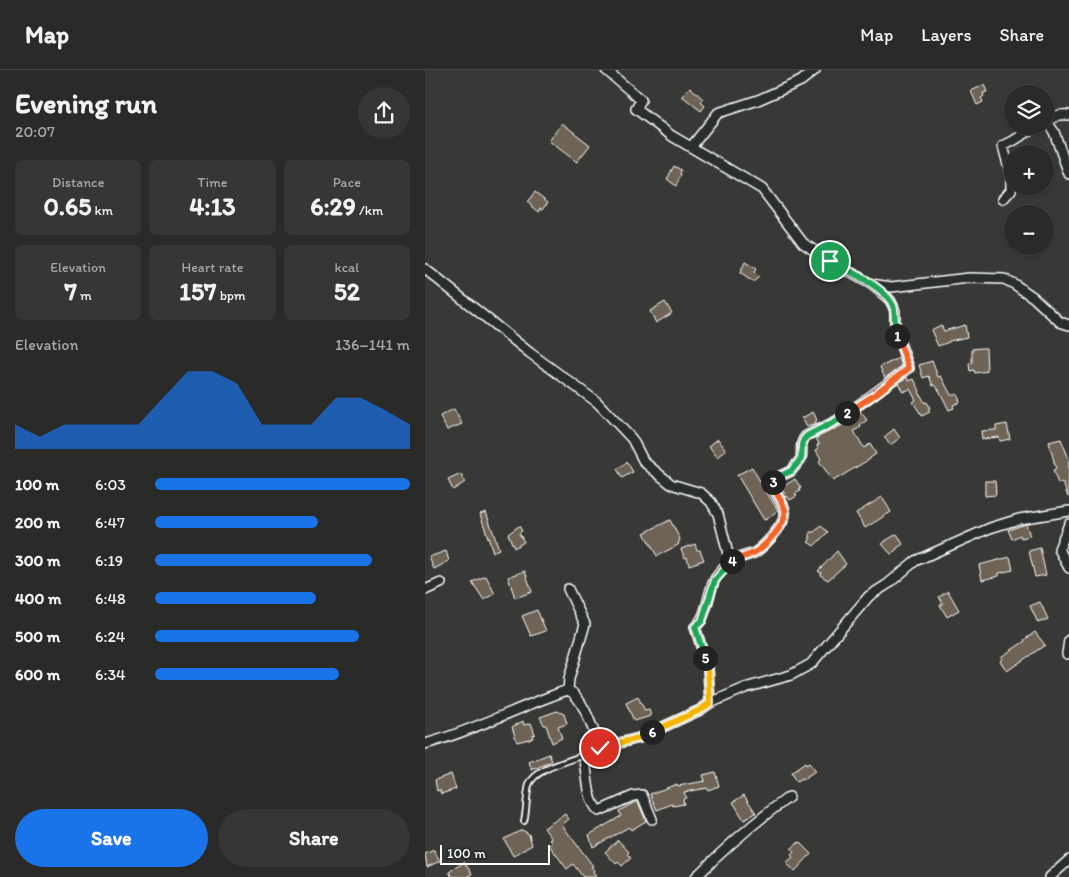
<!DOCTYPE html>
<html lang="en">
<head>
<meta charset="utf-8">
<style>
	body { margin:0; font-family:Itim,sans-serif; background:#363634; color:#f1f3f6; height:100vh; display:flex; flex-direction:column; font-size:19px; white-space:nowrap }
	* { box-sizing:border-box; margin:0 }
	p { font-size:16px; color:#a5a7a8 }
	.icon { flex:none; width:28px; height:28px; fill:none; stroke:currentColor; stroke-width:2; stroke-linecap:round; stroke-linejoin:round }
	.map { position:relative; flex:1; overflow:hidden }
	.sheet { display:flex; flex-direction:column; background:#2a2a28; width:425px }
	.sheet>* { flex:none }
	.fabs { position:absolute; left:579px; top:15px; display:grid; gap:10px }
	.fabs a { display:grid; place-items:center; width:50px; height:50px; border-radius:50%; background:#2a2a28; box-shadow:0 1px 4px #0004,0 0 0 1px #464645; font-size:25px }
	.scale { position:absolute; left:15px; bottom:12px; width:110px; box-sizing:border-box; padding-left:5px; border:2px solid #fff; border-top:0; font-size:14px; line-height:18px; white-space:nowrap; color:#fff; -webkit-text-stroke:4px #2a2d2e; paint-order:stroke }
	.pin { position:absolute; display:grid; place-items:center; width:42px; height:42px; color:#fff; margin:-21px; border:2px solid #fff; border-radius:50%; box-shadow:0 1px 5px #0007 }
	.km { position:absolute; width:25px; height:25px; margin:-12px; border-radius:50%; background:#222; color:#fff; font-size:14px; line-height:25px; text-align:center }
	.round { display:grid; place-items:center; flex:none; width:52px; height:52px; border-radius:26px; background:#363634 }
	.headline { display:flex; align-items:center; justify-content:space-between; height:85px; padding:0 15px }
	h1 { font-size:28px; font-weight:800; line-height:38px }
	.metrics { display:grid; grid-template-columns:repeat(3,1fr); gap:8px; height:85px; padding:5px 15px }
	.metrics div { display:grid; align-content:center; border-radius:8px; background:#363634; text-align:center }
	.metrics b { font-size:25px; font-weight:800 }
	.metrics small { font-size:14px; font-weight:400 }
	.metrics p { font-size:14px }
	.chart { height:140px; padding:10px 15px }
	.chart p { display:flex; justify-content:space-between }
	.chart svg { width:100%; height:90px; margin-top:5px; fill:#1a73e8; opacity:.7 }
	.button { display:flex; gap:10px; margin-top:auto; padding:10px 15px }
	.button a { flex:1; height:58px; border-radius:30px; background:#1a73e8; color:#fff; font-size:20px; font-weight:800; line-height:58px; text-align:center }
	.button a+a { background:#363634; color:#f1f3f6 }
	ul { padding:0 15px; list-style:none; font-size:16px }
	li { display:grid; grid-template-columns:80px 60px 1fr; align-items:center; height:38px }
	li i { height:12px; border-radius:6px; background:#1a73e8 }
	header { display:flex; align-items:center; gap:30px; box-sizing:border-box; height:70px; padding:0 25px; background:#2a2a28; border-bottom:1px solid #464645 }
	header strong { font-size:24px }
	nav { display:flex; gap:28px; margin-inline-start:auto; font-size:18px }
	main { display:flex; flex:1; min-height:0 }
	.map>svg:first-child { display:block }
	.building { fill:#6e6455; stroke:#fff }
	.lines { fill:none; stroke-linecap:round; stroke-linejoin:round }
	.service-casing { stroke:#fff; stroke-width:8 }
	.minor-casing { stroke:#fff; stroke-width:12 }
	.service { stroke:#2a2d2e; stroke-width:4.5 }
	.minor { stroke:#2a2d2e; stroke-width:9 }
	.split-1-casing { stroke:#fff; stroke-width:10 }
	.split-2-casing { stroke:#fff; stroke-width:10 }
	.split-3-casing { stroke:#fff; stroke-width:10 }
	.split-4-casing { stroke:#fff; stroke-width:10 }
	.split-5-casing { stroke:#fff; stroke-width:10 }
	.split-6-casing { stroke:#fff; stroke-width:10 }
	.split-7-casing { stroke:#fff; stroke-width:10 }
	.split-1 { stroke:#22a559; stroke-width:6 }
	.split-2 { stroke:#f0652b; stroke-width:6 }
	.split-3 { stroke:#22a559; stroke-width:6 }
	.split-4 { stroke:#f0652b; stroke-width:6 }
	.split-5 { stroke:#22a559; stroke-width:6 }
	.split-6 { stroke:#f5b400; stroke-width:6 }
	.split-7 { stroke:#f5b400; stroke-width:6 }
</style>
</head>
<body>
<header>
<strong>Map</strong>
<nav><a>Map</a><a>Layers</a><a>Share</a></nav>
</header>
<main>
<section class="sheet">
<div class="headline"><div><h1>Evening run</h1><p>20:07</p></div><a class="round"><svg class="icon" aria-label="share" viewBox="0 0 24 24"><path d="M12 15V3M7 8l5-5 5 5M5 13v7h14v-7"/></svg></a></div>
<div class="metrics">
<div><p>Distance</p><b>0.65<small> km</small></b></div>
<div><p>Time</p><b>4:13</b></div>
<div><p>Pace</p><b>6:29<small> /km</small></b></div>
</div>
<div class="metrics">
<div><p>Elevation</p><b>7<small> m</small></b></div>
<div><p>Heart rate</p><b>157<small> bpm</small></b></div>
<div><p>kcal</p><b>52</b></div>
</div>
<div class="chart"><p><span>Elevation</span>136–141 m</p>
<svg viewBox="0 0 160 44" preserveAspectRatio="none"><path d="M0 44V32L10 38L20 32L30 32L40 32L50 32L60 19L70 6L80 6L90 12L100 32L110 32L120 32L130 19L140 19L150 25L160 32V44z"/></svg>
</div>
<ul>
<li><b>100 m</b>6:03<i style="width:100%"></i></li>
<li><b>200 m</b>6:47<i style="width:64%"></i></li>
<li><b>300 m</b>6:19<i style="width:85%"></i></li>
<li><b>400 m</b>6:48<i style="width:63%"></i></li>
<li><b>500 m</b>6:24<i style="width:80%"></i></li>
<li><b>600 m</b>6:34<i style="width:72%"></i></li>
</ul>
<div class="button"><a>Save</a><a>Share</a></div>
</section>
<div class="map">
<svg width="644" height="807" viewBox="0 0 644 807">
	<rect width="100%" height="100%" fill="#383836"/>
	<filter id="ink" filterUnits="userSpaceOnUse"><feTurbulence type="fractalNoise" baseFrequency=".02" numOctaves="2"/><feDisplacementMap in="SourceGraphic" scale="10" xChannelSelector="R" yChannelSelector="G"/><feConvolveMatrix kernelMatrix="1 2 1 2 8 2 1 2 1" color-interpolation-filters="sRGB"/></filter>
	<g filter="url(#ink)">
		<!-- building -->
		<path class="building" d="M559 15 562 22 558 23 559 26 556 28 558 32 552 35 546 21Z
			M265 17 278 29 276 32 280 36 276 41 257 26Z
			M137 53 165 75 152 92 124 71Z
			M249 96 256 100 255 104 256 105 251 116 242 109Z
			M110 122 123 132 118 139 116 138 114 142 102 132Z
			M320 192 331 199 329 202 334 207 328 212 315 203Z
			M240 232 247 243 231 253 225 241Z
			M516 255 519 261 540 255 542 267 524 271V272L513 276 506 260Z
			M556 278H561L562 301 550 303 549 300 545 301 544 294 547 293V279Z
			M474 288 477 296 460 308 455 297Z
			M507 291 513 307 516 306 526 325 532 324 535 332 528 335 529 338 524 340 514 320 510 315 508 316 504 306 498 308 494 295Z
			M482 307 484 311 489 309 495 321 494 322 500 333 502 332 505 338 503 339 505 342 497 346 488 332 491 330 485 319 478 322 473 313Z
			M29 339 37 354 22 360 15 346Z
			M435 341 442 350 435 355 436 357 429 361 439 378 445 374 451 384 445 388V389L408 411 394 391 396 389 391 380 393 379 392 375 394 374 391 368 416 356Z
			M388 342 392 350 390 352 391 354 382 357 377 348Z
			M582 354 585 369 575 371 574 367 557 369 556 361 571 360V356Z
			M469 359 475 368 465 375 459 367Z
			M293 369 301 380 292 387 284 376Z
			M636 369 644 389 643 427 638 413 633 414 628 400 631 399 624 372Z
			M202 392 208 402 197 408 192 399Z
			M327 397 338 417 353 440 342 449 339 450 312 405Z
			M36 404 40 412 28 420 23 410Z
			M370 409 376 418 374 419 375 421 370 424 372 426 365 430 363 427H362L356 418Z
			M560 411H570L571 425 560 426Z
			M457 427 466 442 440 458 431 443Z
			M61 442 74 479 68 482 55 444Z
			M245 450 255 469 253 475 232 486 219 463Z
			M601 454 605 466 596 468 595 465 587 469 583 460Z
			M94 456 97 461 94 463 99 472 89 478 83 464Z
			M396 456 403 462 389 476 383 472 385 470V462H389Z
			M472 464 478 474 471 479 472 481 466 484 457 474 460 472V471Z
			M270 474 272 480H275L279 490 264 495 262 487 260 488 256 479Z
			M615 478 621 505 610 507 604 481Z
			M21 481 24 491 9 499 4 487Z
			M412 481 421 494 403 510 395 505 396 503 393 501Z
			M585 487 588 500 574 503V506L557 510 554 495Z
			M100 501 107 522 90 528 83 507Z
			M61 506 70 524 59 530 47 512Z
			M523 521 534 540 522 547 515 535 518 534 514 527Z
			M615 532 623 549 613 553 605 536Z
			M112 540 121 561 106 566 97 546Z
			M610 562 620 575 582 601 575 591 577 589 576 587 600 571 599 570Z
			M213 627 220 641 224 640 226 646 209 651 201 633Z
			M132 641 139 644 142 654 133 657 137 668 127 673 121 655H119L115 647Z
			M98 651 99 655 106 653 110 664 107 665 108 668 92 672 87 657Z
			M124 684 127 691 107 700 104 692Z
			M380 693 381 695 384 693 390 702 378 710 377 709 371 712 366 703Z
			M290 702 294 716 283 720 282 718 259 722 261 728 258 729 259 734 248 736 247 734 232 740 225 724 252 714 253 716 280 711 278 705Z
			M26 704 31 719 16 724 15 720 12 721 10 710Z
			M319 725 331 743 319 750 308 732Z
			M210 732H213L221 751 206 760 204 757 168 777 164 765 196 746 194 741Z
			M140 744 144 749 137 755 168 796 166 797 169 800 168 802 173 807H158L148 794 142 799 124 775 128 773 125 770 127 769 119 758Z
			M97 760 104 764 107 775 88 786 79 769Z
			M193 770 204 782 202 784 206 788 197 796 193 792 191 794 180 782Z
			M374 772 386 784 370 801 361 793 368 787 366 785 369 782 366 779Z
			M9 780 15 791 2 797 0 784Z
			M39 792 47 804 41 807H27L24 802Z"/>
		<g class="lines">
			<defs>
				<path id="service" d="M99 751C102 740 101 726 104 715 109 699 144 691 159 685"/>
				<path id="minor" d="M181 0 216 30 211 39 247 66 337 119 378 173 405 191 446 214 466 217 544 208 579 209 589 214 608 227 635 252 644 255
					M620 52 623 53 629 62 644 104
					M623 53C628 45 635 44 644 45
					M266 77 293 43 333 30 376 11 390 0
					M578 129 586 120V106L578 76 588 71 612 56
					M0 199 105 283 172 332 207 369 219 392 246 414 276 423 286 432 293 444 305 492
					M644 454 634 479 644 498
					M0 520 16 513
					M642 584 644 570
					M143 620C158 626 169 663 175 678L159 685C163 701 161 730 174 741L208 726 217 725 227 749
					M285 633 320 618 366 605 386 594 444 526 463 514 490 491 565 458 594 449 644 441
					M0 674C49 661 95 636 143 620L144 609 160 554 143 519
					M175 678 214 668 275 640 285 633 283 598 270 557C283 546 282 526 289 511 292 505 299 498 304 493 310 488 321 486 329 483 338 478 356 458 359 448 365 434 344 424 349 409L366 401 376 389C378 380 374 373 381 366L413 350 484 298 470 259V241L468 236 465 230 446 214
					M271 807C299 779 332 750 364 727
					M625 807 644 790"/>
			</defs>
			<!-- service casing -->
			<use href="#service" class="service-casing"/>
			<!-- minor casing -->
			<use href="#minor" class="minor-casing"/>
			<!-- service -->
			<use href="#service" class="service"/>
			<!-- minor -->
			<use href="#minor" class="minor"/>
		</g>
	</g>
	<g class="lines" filter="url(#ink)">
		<defs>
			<path id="split-1" d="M405 191C422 200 465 219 469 239 471 249 468 254 472 266"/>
			<path id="split-2" d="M422 343 449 325 484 298 472 266"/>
			<path id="split-3" d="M348 412 349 409 366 401 376 389C378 380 374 373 382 366L413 350 422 343"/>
			<path id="split-4" d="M307 491C314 488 322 486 329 483 339 477 363 453 360 440 358 430 348 423 348 412"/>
			<path id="split-5" d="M280 588 270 557 277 551 290 510 307 491"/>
			<path id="split-6" d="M227 662 275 640 285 633 283 598 280 588"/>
			<path id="split-7" d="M175 678 214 668 227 662"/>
		</defs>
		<!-- split-1 casing -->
		<use href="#split-1" class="split-1-casing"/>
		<!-- split-2 casing -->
		<use href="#split-2" class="split-2-casing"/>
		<!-- split-3 casing -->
		<use href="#split-3" class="split-3-casing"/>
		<!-- split-4 casing -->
		<use href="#split-4" class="split-4-casing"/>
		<!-- split-5 casing -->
		<use href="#split-5" class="split-5-casing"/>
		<!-- split-6 casing -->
		<use href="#split-6" class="split-6-casing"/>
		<!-- split-7 casing -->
		<use href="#split-7" class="split-7-casing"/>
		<!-- split-1 -->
		<use href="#split-1" class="split-1"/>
		<!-- split-2 -->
		<use href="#split-2" class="split-2"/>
		<!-- split-3 -->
		<use href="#split-3" class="split-3"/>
		<!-- split-4 -->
		<use href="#split-4" class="split-4"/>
		<!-- split-5 -->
		<use href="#split-5" class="split-5"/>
		<!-- split-6 -->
		<use href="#split-6" class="split-6"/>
		<!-- split-7 -->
		<use href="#split-7" class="split-7"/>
	</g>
</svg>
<div class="fabs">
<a><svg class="icon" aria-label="layers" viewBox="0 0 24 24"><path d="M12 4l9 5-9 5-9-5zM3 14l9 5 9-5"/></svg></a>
<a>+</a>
<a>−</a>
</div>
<div class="scale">100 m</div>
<div class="pin" style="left:405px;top:191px;background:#1e9e55"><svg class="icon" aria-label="arrive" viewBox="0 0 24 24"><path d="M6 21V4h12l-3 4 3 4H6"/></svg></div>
<div class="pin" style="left:175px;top:678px;background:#d93025"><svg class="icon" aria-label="check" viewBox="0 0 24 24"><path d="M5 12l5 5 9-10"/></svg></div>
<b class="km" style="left:472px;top:266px">1</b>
<b class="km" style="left:422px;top:343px">2</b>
<b class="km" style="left:348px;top:412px">3</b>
<b class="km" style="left:307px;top:491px">4</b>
<b class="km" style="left:280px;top:588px">5</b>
<b class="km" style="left:227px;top:662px">6</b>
</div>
</main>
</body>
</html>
